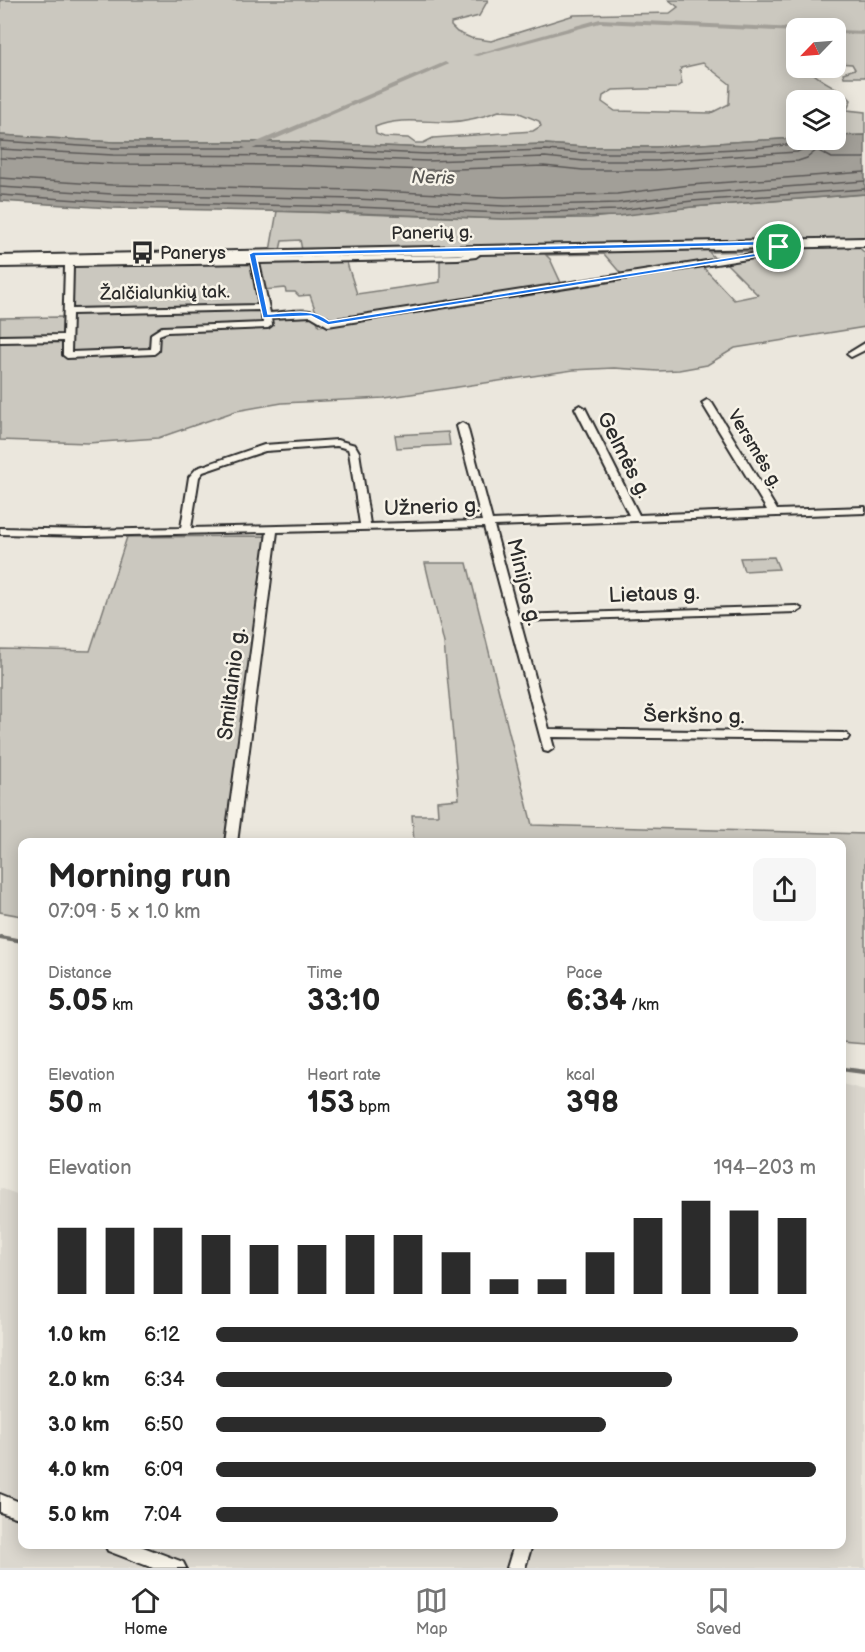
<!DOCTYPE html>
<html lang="en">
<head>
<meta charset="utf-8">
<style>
	body { margin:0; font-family:"Balsamiq Sans",sans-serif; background:#f6f6f6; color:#222; height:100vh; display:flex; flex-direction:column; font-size:22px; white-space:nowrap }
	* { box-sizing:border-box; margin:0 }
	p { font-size:20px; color:#767676 }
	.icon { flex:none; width:33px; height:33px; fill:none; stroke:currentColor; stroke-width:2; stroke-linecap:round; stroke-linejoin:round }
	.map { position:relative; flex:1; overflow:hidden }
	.side { position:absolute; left:18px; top:838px; width:828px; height:711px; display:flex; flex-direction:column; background:#fff; border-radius:12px; box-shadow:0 3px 15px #0003 }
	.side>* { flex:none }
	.needle { width:39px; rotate:245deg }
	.tools { position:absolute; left:786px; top:18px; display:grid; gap:12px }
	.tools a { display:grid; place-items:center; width:60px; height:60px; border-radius:12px; background:#fff; box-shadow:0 3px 15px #0003; font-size:30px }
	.pin { position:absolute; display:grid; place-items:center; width:51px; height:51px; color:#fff; margin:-26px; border:3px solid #fff; border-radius:50%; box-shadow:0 2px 6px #0007 }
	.round { display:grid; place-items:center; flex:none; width:63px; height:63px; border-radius:12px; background:#f6f6f6 }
	.overview { display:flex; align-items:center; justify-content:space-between; height:102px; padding:0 30px }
	h1 { font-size:33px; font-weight:700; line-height:45px }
	.stats { display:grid; grid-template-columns:repeat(3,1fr); gap:9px; height:102px; padding:6px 30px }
	.stats div { display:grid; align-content:center }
	.stats b { font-size:30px; font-weight:700 }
	.stats small { font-size:16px; font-weight:400 }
	.stats p { font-size:16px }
	.chart { height:168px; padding:12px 30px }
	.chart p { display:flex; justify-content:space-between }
	.chart svg { width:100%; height:108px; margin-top:6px; stroke:#2b2b2b; stroke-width:6 }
	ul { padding:0 30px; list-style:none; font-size:20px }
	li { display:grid; grid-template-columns:96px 72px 1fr; align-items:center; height:45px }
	li i { height:15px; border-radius:8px; background:#2b2b2b }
	.tabs { display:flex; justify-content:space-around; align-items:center; height:84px; border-top:2px solid #e0e0e0; background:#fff; font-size:16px; color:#767676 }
	.tabs a { display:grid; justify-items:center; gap:3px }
	.tabs .active { color:#2b2b2b }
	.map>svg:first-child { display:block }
	.built { fill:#dbd7ce }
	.green { fill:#cbc8bf; stroke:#7b7a75; stroke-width:1.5; fill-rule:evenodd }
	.water { fill:#a29f98; stroke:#72716c; stroke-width:1.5 }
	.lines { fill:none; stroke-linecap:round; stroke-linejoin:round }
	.shore { stroke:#5b5957; stroke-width:1.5 }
	.stream-far1 { stroke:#72716c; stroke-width:4 }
	.stream { stroke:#72716c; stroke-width:4.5 }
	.canal { fill:#a29f98; fill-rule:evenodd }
	.minor-casing { stroke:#2b2b2b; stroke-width:4 }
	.primary-casing { stroke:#2b2b2b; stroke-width:4 }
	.minor { fill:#f7f3e8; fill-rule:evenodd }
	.primary { fill:#f7f3e8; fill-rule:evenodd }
	.route { fill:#1a73e8; stroke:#fff; stroke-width:1.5; fill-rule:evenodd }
	.labels { text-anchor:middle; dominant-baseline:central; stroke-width:5; stroke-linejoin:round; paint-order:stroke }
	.far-water-label { font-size:18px; font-style:italic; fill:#555451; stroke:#f7f3e8 }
	.far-street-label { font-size:18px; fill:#2b2b2b; stroke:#f7f3e8 }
	.far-poi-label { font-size:18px; fill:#2b2b2b; stroke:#f7f3e8; text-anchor:start }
	.street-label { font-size:21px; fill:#2b2b2b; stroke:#f7f3e8 }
</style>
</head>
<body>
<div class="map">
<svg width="865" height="1568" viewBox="0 0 865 1568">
	<rect width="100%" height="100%" fill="#ebe7dd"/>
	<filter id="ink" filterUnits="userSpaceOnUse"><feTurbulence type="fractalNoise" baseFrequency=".0167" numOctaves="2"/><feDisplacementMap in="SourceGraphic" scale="12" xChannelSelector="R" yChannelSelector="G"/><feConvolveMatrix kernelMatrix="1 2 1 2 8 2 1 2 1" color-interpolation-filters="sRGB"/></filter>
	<g filter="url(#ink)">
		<!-- built -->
		<path class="built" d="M842 1084 865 1090V1568H523L527 1545H842Z
			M0 1188 22 1196V1545H514L507 1568H0Z"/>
		<!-- green -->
		<path class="green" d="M0 0H488L479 16 451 23V26L457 32 471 38 491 41 574 15 670 13 678 7 669 0H865V77H844L843 73 855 69 852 64 836 63V28H796V68H814L813 73C824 84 842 88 851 100L847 110 865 112V135L836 136V100H796V138L656 147H584L545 144 427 148 294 142H114L0 135ZM703 63 730 84 729 104 711 113 615 111 602 102 603 96 613 90 676 88 682 84 680 72 681 68ZM499 111 517 112 539 121 541 126 533 131 433 138 423 143H415L408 138 384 137 376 134 375 127C398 117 424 122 449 122 466 121 483 117 499 111Z
			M865 194V238L302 250 300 240 282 241 280 250 270 251 277 211 503 219 591 218 692 207Z
			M855 244 865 253V327L735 348 707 365 679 370 658 371 614 368 573 370 384 398 282 403 236 411 158 438 88 443 0 440V341H63L64 356 155 353 159 334 163 331 271 327 269 318 315 316 319 326 703 267 734 300 758 295 726 263 780 253 784 245Z
			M776 248 768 251 709 252 717 261 623 276 604 254 546 255 550 259 562 285 330 321 316 312 310 295 299 296 295 292H286L285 288 263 290 258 262 346 260 357 294 440 282V258L480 256 481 254Z
			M252 262 259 306 70 311 73 266Z
			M262 309 263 322 261 323 159 329 152 349 69 354 70 313Z
			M61 317 63 319 62 335 0 338V318Z
			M448 432 450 445 397 448 395 435Z
			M267 536 225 843H22V916L0 912V649L90 651 127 537Z
			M774 557 779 569 744 571 740 558Z
			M425 563H467L532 825 865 834V1044L842 1042V843H414L412 815H438L437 801 459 799 444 643Z"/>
		<!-- water -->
		<path class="water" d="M0 135 114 142H294L427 148 545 144 584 147H656L796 138 836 140V136L865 135V194L692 207 619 216 503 219 356 213 111 208 0 201Z"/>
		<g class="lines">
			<!-- shore -->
			<path class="shore" d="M0 141 113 148H294L427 154 545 150 584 153H657L755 148 796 144 802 140
				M0 149 113 155 293 156 427 161 545 157 584 161H657L797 152 805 148 810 140
				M0 158 113 164 293 165 426 170 544 166 583 170H656L798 161 807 158 817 150 832 158H865
				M0 178 112 185 356 190 504 197 617 194 690 185 865 172
				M0 187 112 194 356 199 504 206 618 203 691 194 865 181
				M0 195 111 202 356 207 504 213 619 210 692 201 865 189"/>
			<!-- stream-far1 -->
			<path class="stream-far1" d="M0 937 22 941"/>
			<!-- stream -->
			<path class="stream" d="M842 1069 865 1072"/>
			<!-- canal -->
			<path class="canal" d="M600 19 796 28H798L796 32 600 23 477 56 472 55Z
				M836 30 865 31V35L836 34Z
				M445 62 448 64 447 65 250 150 243 148Z"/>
			<defs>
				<path id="minor" d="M774 242H780L783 248 766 256 328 326 311 316 271 318 272 325 268 328 167 332 159 335 158 351 154 354 67 358 63 355V341L0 342V336L63 335 65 266 0 267V263L65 261 66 256H72L73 261 250 258 249 254 253 252H256L258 258 458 255 471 253 481 248 485 250 476 257 458 259 259 263 270 313C292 312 311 305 330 320L764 252 775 247ZM251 263 259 305 72 309 73 266ZM261 310 263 323 162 327 151 334 150 349 71 352 72 314Z
					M865 343V350L851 357 847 354Z
					M707 400 712 403 777 510 865 507V513L494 526 518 615 797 606 802 609 797 612 520 621 549 729 843 733 847 734 849 737 847 740 551 737 554 748 548 752 544 751 484 527 277 532 237 843H225L267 532 87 536 0 534V528L87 530 181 528 189 477 197 468 264 445 337 440 355 445 359 452 370 524 482 521 457 426 462 423 467 426 492 520 629 515 575 408 580 405 585 408 639 515 767 510 702 403ZM337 446 348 449 349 452 360 524 191 528 199 477 203 472 265 451Z
					M0 1494 22 1503V1519L0 1512Z
					M105 1545H138L183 1562 186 1568H153L108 1551Z
					M514 1545H532L525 1568H507Z"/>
				<path id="primary" d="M865 238V246L0 264V256Z"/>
			</defs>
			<!-- minor casing -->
			<use href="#minor" class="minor-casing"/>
			<!-- primary casing -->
			<use href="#primary" class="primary-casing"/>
			<!-- minor -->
			<use href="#minor" class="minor"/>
			<!-- primary -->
			<use href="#primary" class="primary"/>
		</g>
	</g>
	<!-- route -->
	<path class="route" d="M777 241 781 248 765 255 328 325 311 316 263 318 249 254 253 252ZM775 245 764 252 329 321C312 307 290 313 268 314L256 256Z"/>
	<!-- icons -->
	<defs>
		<symbol id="bus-bare" viewBox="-9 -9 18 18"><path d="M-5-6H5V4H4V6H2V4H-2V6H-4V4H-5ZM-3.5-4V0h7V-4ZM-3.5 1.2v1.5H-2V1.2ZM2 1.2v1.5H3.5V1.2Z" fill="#2b2b2b" stroke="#f7f3e8" stroke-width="2.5" paint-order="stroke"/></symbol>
	</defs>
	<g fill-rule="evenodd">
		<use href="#bus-bare" x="126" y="236" width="33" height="33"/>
	</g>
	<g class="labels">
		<!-- far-water labels -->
		<g class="far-water-label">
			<text transform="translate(433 178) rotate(1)">Neris</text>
		</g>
		<!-- far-street labels -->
		<g class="far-street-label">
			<text transform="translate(432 233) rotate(-1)">Panerių g.</text>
			<text transform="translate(165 293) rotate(-1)">Žalčialunkių tak.</text>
			<text transform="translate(755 449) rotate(59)">Versmės g.</text>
		</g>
		<!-- far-poi labels -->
		<g class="far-poi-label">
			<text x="160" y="253">Panerys</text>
		</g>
		<!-- street labels -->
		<g class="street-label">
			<text transform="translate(624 455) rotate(63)">Gelmės g.</text>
			<text transform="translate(432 507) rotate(-2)">Užnerio g.</text>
			<text transform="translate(524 582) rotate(76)">Minijos g.</text>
			<text transform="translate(654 594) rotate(-2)">Lietaus g.</text>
			<text transform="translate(232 684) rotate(-83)">Smiltainio g.</text>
			<text transform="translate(694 716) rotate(1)">Šerkšno g.</text>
		</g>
	</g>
</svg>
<div class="tools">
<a><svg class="needle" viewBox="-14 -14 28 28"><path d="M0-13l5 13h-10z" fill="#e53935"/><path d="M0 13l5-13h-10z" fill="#767676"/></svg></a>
<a><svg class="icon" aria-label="layers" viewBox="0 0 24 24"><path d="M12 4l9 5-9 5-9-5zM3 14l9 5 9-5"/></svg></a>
</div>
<div class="pin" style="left:779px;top:247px;background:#1e9e55"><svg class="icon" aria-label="arrive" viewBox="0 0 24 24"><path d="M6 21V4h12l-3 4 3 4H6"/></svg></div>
<section class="side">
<div class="overview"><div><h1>Morning run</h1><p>07:09 · 5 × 1.0 km</p></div><a class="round"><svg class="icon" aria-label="share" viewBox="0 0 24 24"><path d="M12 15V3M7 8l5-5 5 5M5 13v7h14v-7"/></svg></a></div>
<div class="stats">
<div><p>Distance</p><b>5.05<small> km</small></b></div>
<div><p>Time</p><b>33:10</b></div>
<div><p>Pace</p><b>6:34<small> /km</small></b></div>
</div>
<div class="stats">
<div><p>Elevation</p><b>50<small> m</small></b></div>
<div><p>Heart rate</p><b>153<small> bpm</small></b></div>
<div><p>kcal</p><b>398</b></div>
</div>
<div class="chart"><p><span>Elevation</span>194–203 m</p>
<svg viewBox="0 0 160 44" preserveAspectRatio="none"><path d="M5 44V17M15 44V17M25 44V17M35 44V20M45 44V24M55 44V24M65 44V20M75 44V20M85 44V27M95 44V38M105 44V38M115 44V27M125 44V13M135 44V6M145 44V10M155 44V13"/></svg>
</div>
<ul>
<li><b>1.0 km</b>6:12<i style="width:97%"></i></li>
<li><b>2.0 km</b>6:34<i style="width:76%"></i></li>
<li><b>3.0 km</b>6:50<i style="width:65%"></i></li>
<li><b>4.0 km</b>6:09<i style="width:100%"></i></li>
<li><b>5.0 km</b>7:04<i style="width:57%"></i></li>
</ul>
</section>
</div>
<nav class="tabs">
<a class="active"><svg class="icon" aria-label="home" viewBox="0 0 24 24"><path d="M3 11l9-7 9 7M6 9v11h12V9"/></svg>Home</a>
<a><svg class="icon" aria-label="map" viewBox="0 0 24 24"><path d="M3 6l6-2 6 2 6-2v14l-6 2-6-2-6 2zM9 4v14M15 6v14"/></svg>Map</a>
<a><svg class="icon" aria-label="saved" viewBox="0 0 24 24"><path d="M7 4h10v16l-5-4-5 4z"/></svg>Saved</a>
</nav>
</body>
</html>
